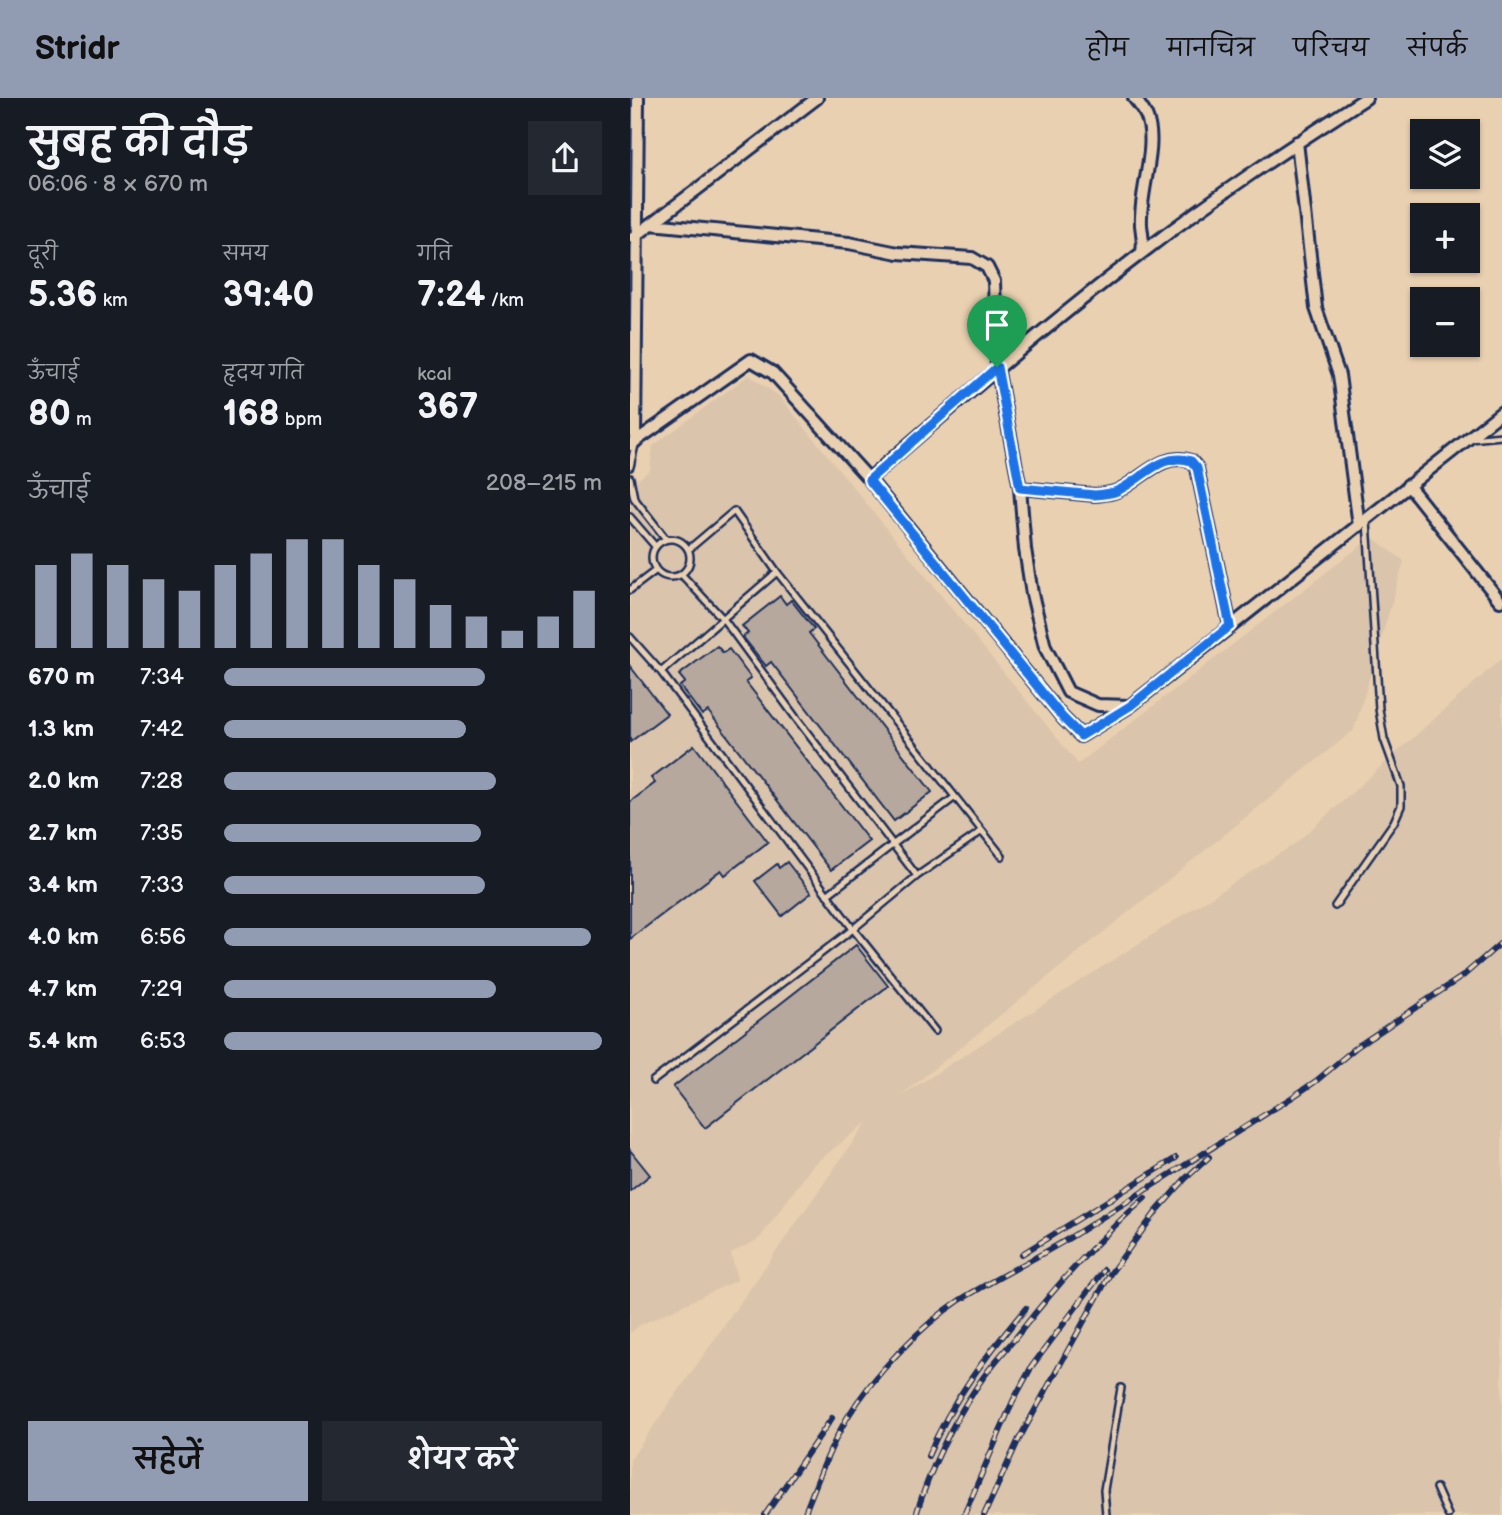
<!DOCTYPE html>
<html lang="hi">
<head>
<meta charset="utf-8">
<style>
	body { margin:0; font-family:"Balsamiq Sans","Playpen Sans Deva",sans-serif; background:#242831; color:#f1f3f6; height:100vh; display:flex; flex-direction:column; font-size:26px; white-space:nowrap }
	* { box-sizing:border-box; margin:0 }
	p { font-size:23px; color:#9ea1a6 }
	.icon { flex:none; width:38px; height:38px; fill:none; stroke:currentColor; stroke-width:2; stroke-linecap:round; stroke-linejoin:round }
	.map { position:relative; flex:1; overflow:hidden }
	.details { display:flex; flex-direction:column; background:#171b24; width:630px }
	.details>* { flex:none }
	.buttons { position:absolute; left:780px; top:21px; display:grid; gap:14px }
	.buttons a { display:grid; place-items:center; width:70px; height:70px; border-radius:0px; background:#171b24; box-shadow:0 2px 5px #0004; font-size:35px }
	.pin { position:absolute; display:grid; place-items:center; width:60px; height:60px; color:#fff; margin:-72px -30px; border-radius:50% 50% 50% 0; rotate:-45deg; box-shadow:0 0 7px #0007 }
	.pin .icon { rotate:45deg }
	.round { display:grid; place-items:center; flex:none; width:74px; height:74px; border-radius:0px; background:#242831 }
	.headline { display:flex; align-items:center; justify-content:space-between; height:119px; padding:0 28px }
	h1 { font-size:38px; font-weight:600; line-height:52px }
	.figures { display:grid; grid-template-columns:repeat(3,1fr); gap:10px; height:119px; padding:7px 28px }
	.figures div { display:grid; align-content:center }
	.figures b { font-size:35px; font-weight:600 }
	.figures small { font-size:19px; font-weight:400 }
	.figures p { font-size:19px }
	.chart { height:196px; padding:14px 28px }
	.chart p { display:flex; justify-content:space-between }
	.chart svg { width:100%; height:126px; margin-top:7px; stroke:#919bb2; stroke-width:6 }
	.button { display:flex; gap:14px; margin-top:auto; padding:14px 28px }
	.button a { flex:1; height:80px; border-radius:0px; background:#919bb2; color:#111; font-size:28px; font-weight:600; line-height:80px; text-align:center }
	.button a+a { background:#242831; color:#f1f3f6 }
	ul { padding:0 28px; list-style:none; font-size:23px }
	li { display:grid; grid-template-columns:112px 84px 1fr; align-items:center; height:52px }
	li i { height:18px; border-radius:9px; background:#919bb2 }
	header { display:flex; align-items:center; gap:42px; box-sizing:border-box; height:98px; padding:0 35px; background:#919bb2; color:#111 }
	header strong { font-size:33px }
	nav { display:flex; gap:38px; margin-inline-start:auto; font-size:24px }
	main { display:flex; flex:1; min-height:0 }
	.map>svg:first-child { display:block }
	.built { fill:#dac4ab }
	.building { fill:#b6a89c; stroke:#1b2f5e; stroke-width:2 }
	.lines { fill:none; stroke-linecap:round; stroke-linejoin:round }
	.lane-casing { stroke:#1b2f5e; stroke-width:10 }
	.street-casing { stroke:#1b2f5e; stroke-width:16 }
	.lane { stroke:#e9d0b1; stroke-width:5 }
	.street { stroke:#e9d0b1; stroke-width:10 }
	.rail-casing { stroke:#1b2f5e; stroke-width:6 }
	.rail { stroke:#e9d0b1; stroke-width:3.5; stroke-dasharray:10; stroke-linecap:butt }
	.route-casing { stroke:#fff; stroke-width:14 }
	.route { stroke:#1a73e8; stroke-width:9 }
</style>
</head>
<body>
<header>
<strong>Stridr</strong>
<nav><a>होम</a><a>मानचित्र</a><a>परिचय</a><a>संपर्क</a></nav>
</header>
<main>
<section class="details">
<div class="headline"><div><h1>सुबह की दौड़</h1><p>06:06 · 8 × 670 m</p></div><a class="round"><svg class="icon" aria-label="share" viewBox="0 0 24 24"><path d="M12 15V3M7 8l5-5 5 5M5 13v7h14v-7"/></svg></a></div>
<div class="figures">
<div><p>दूरी</p><b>5.36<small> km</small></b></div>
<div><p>समय</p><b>39:40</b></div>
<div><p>गति</p><b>7:24<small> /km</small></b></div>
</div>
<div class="figures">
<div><p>ऊँचाई</p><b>80<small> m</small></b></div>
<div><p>हृदय गति</p><b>168<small> bpm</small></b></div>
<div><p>kcal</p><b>367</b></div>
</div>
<div class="chart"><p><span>ऊँचाई</span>208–215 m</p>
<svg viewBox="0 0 160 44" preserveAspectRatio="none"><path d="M5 44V15M15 44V11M25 44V15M35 44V20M45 44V24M55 44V15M65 44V11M75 44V6M85 44V6M95 44V15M105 44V20M115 44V29M125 44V33M135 44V38M145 44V33M155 44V24"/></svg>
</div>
<ul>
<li><b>670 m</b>7:34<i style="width:69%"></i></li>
<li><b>1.3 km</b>7:42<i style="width:64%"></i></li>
<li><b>2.0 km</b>7:28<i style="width:72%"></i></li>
<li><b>2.7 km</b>7:35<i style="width:68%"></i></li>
<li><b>3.4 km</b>7:33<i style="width:69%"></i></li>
<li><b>4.0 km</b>6:56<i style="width:97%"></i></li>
<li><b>4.7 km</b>7:29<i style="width:72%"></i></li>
<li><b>5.4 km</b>6:53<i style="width:100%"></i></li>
</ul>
<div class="button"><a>सहेजें</a><a>शेयर करें</a></div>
</section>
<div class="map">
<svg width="872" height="1417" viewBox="0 0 872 1417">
	<rect width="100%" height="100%" fill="#e9d0b1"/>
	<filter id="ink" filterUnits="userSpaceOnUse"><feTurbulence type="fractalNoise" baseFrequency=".0143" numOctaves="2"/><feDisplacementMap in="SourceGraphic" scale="14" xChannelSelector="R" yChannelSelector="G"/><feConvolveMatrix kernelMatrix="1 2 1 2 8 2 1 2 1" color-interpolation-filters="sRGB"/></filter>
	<g filter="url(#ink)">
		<!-- built -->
		<path class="built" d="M119 277 150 299 448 666 742 439 774 463 724 632 269 999 666 745 872 560V1417H0V1362L237 1024 183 1067 129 1141 101 1155 107 1182 10 1227 0 1235V388L20 372 23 348Z"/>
		<!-- building -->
		<path class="building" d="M150 498 156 506 161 502 184 531 179 535 302 694 264 723 141 564 136 568 113 539 118 535 112 528Z
			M87 548 93 555 99 551 121 580 116 584 239 743 201 772 78 613 72 617 50 588 55 584 49 577Z
			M0 568 37 616 0 644Z
			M64 647 138 744 95 777 91 772 0 841V704L25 685 21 680Z
			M157 764 181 795 152 818 125 783 147 766 149 770Z
			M226 847 258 888 75 1030 43 989Z
			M0 1052 20 1077 0 1093Z"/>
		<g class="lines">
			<defs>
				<path id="lane" d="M840 341 872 338
					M0 369 5 347
					M0 380 4 400 36 441
					M0 419 25 448
					M22 460a19 19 0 1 1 38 0a19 19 0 1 1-38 0Z
					M147 474 372 758
					M52 477 94 522 169 624 287 778
					M0 492 25 473
					M0 539 31 574 223 831 305 933
					M31 574 147 474 104 413 59 451
					M197 797 325 699
					M705 808 764 724 771 708V688L754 641 749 611 737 423
					M23 983 223 831 287 778 352 733
					M806 1390 818 1417
					M476 1417 474 1392 491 1290"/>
				<path id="street" d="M504 0C510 7 516 15 518 23 527 51 509 96 511 127 512 137 514 143 512 154
					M667 44 686 210 709 277 729 428
					M21 126 219 145 268 155 342 160 357 169 364 183 367 269 390 390 395 451 402 496 415 549 438 594 468 607 499 608
					M3 140 187 0
					M5 344 8 0
					M0 347 121 262 143 275 239 381 433 620 451 638 500 608 872 314
					M239 381C328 303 418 226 513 154 584 99 660 49 736 0
					M778 387 870 503
					M390 390 465 397C473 396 480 396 487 393 512 382 531 353 561 363L567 370 600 528"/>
			</defs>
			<!-- lane casing -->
			<use href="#lane" class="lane-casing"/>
			<!-- street casing -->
			<use href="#street" class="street-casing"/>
			<!-- lane -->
			<use href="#lane" class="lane"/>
			<!-- street -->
			<use href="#street" class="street"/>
			<defs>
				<path id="rail" d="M722 952 833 878 872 844
					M392 1156 546 1060
					M298 1358C322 1302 357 1256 396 1210
					M135 1417 202 1320
					M174 1417C187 1384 199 1351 217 1320 243 1278 289 1229 330 1202 366 1180 405 1161 441 1139 514 1093 587 1046 661 1000L686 983 729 947
					M286 1417C300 1371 321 1327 348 1287 360 1268 377 1251 391 1233 429 1184 468 1141 515 1100
					M334 1417 383 1303 402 1268 474 1172
					M354 1417 388 1343 480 1176 526 1114 555 1081 579 1059"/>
			</defs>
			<!-- rail casing -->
			<use href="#rail" class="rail-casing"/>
			<!-- rail -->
			<use href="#rail" class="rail"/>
		</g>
	</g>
	<g class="lines" filter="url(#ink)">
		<defs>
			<path id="route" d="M367 269 390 390 465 397C473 396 480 396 487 393 512 382 531 353 561 363L567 370 600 528 500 608 451 638 433 620 239 382Z"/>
		</defs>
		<!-- route casing -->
		<use href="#route" class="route-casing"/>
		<!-- route -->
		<use href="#route" class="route"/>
	</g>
</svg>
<div class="buttons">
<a><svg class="icon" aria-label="layers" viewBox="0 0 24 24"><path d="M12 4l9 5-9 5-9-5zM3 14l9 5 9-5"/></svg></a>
<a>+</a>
<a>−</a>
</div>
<div class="pin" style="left:367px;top:269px;background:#1e9e55"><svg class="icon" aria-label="arrive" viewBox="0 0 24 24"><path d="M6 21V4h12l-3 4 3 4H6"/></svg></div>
</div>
</main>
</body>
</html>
